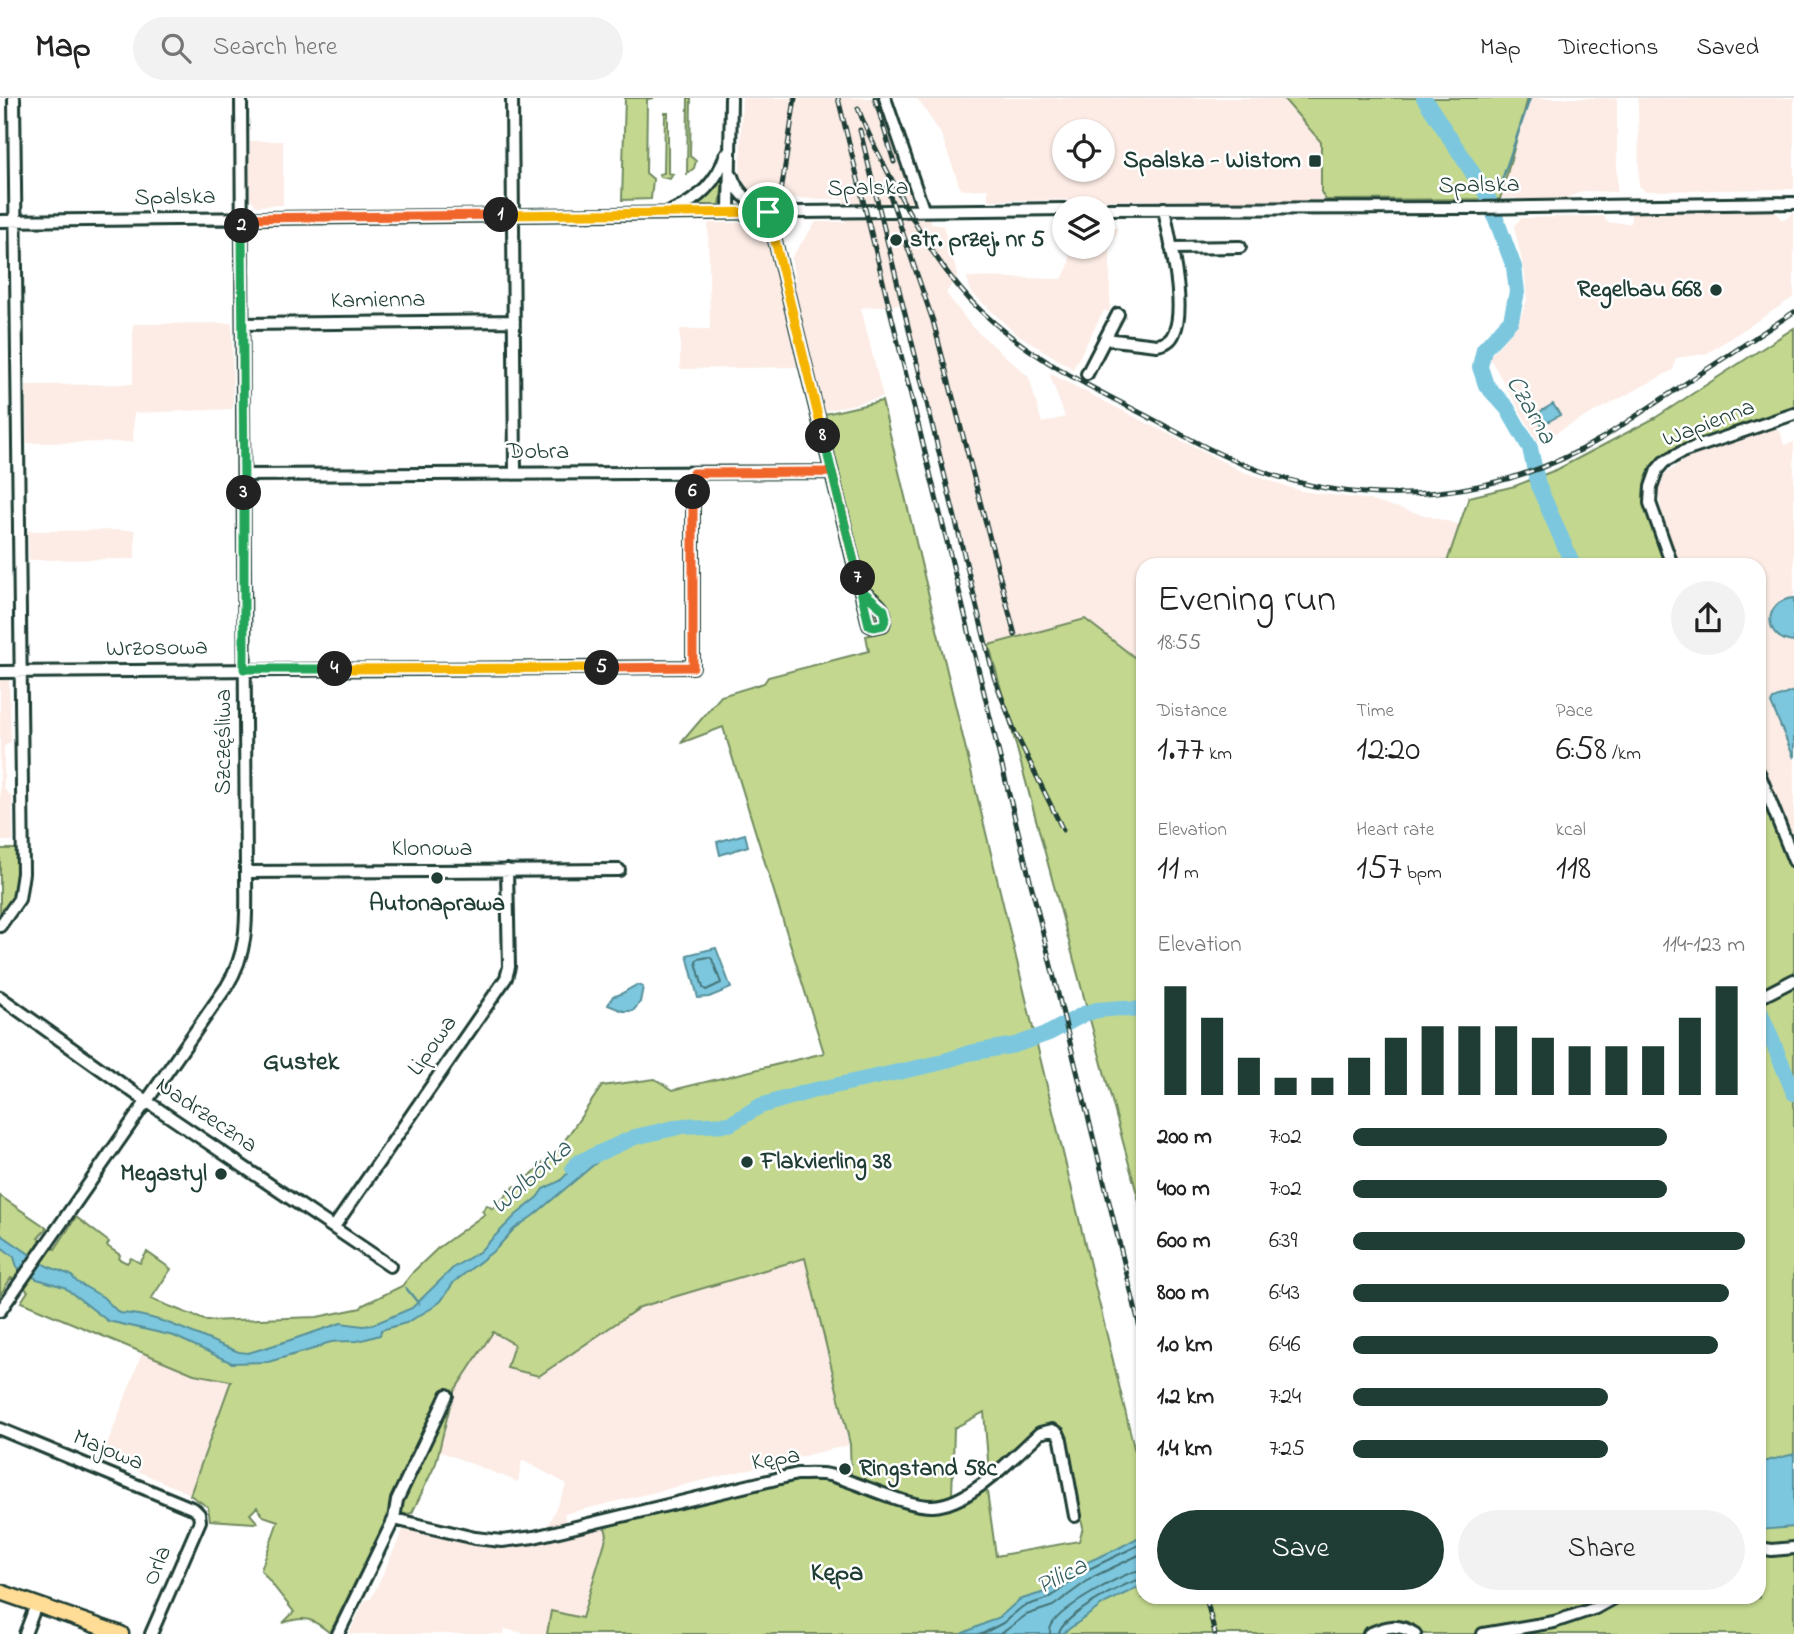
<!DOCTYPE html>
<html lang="en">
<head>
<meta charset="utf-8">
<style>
	body { margin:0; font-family:"Indie Flower",sans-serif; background:#f2f2f2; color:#222; height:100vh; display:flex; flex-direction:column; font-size:26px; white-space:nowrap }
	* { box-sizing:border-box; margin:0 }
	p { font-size:23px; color:#767676 }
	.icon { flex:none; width:38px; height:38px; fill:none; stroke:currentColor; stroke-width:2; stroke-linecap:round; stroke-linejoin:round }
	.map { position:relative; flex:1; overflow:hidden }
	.sheet { position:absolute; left:1136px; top:460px; width:630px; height:1046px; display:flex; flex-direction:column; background:#fff; border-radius:21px; box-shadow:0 2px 5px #0004 }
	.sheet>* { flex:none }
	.buttons { position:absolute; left:1052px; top:21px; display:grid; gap:14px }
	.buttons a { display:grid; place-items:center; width:63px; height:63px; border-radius:50%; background:#fff; box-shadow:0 2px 5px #0004; font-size:35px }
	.pin { position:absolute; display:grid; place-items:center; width:60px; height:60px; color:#fff; margin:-30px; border:4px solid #fff; border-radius:50%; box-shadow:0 2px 7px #0007 }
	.km { position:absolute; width:35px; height:35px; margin:-18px; border-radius:50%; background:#222; color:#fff; font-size:19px; line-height:35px; text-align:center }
	.round { display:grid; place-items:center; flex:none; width:74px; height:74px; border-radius:37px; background:#f2f2f2 }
	.overview { display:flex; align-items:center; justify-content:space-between; height:119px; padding:0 21px }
	h1 { font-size:38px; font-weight:600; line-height:52px }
	.stats { display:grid; grid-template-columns:repeat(3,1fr); gap:10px; height:119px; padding:7px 21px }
	.stats div { display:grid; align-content:center }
	.stats b { font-size:35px; font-weight:600 }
	.stats small { font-size:19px; font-weight:400 }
	.stats p { font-size:19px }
	.chart { height:196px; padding:14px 21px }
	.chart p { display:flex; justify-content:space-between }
	.chart svg { width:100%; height:126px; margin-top:7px; stroke:#1f3d34; stroke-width:6 }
	.primary-button { display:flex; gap:14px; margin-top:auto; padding:14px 21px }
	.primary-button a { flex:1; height:80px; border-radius:42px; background:#1f3d34; color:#fff; font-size:28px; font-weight:600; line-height:80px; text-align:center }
	.primary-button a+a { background:#f2f2f2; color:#222 }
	ul { padding:0 21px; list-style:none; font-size:23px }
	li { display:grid; grid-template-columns:112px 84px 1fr; align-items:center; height:52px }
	li i { height:18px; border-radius:9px; background:#1f3d34 }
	header { display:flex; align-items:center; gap:42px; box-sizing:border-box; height:98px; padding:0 35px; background:#fff; border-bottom:2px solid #e0e0e0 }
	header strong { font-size:33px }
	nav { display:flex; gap:38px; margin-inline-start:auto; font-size:24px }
	.search { width:490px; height:63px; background:#f2f2f2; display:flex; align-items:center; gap:18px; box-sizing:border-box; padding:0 24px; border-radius:38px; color:#767676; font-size:26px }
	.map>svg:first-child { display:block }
	.built { fill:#fcece5; fill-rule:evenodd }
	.green { fill:#c3d88e; stroke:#718a61; stroke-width:2 }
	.water { fill:#7dc7de; stroke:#57909a; stroke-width:2 }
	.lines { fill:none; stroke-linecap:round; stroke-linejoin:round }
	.shore { stroke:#457478; stroke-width:2 }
	.stream { stroke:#57909a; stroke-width:2.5 }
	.river { stroke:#7dc7de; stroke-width:16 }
	.minor-casing { stroke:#1f3d34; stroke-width:16 }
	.major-casing { stroke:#1f3d34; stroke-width:19 }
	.minor { stroke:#fff; stroke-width:10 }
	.major { stroke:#ffdd96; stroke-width:14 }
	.rail-casing { stroke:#1f3d34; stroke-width:5 }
	.rail { stroke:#fff; stroke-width:2.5; stroke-dasharray:8; stroke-linecap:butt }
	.split-1-casing { stroke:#fff; stroke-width:14 }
	.split-2-casing { stroke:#fff; stroke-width:14 }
	.split-3-casing { stroke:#fff; stroke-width:14 }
	.split-4-casing { stroke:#fff; stroke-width:14 }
	.split-5-casing { stroke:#fff; stroke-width:14 }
	.split-6-casing { stroke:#fff; stroke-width:14 }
	.split-7-casing { stroke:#fff; stroke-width:14 }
	.split-8-casing { stroke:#fff; stroke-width:14 }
	.split-9-casing { stroke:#fff; stroke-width:14 }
	.split-1 { stroke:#f5b400; stroke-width:9 }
	.split-2 { stroke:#f0652b; stroke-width:9 }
	.split-3 { stroke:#22a559; stroke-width:9 }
	.split-4 { stroke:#22a559; stroke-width:9 }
	.split-5 { stroke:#f5b400; stroke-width:9 }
	.split-6 { stroke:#f0652b; stroke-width:9 }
	.split-7 { stroke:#f0652b; stroke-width:9 }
	.split-8 { stroke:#22a559; stroke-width:9 }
	.split-9 { stroke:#f5b400; stroke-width:9 }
	.poi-dot { fill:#1f3d34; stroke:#fff; stroke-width:2.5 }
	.labels { text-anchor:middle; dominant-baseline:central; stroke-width:5; stroke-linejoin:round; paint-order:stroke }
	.poi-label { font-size:24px; font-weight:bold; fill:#1f3d34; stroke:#fff; text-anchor:end }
	.street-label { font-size:24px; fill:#1f3d34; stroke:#fff }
	.water-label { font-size:26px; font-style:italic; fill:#36605e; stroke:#fff }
	.neighbourhood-label { font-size:26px; font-weight:bold; fill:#1f3d34; stroke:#fff }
</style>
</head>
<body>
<header>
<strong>Map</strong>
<div class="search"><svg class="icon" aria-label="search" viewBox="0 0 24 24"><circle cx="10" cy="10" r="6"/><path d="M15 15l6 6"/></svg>Search here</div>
<nav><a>Map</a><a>Directions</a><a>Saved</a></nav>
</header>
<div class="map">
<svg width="1794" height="1536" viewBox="0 0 1794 1536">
	<rect width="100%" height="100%" fill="#fff"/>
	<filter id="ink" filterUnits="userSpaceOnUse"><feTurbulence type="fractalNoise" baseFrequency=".0143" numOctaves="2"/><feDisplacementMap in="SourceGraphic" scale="14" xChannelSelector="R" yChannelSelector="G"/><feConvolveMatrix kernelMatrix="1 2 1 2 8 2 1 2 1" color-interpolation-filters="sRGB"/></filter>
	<g filter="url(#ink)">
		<!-- built -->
		<path class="built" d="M742 0H892L928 102 931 125 943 128 958 178 946 195 972 229 1029 279 1042 325 1065 319 1049 275 1241 373 1301 393 1369 402 1461 427 1446 467H1143V566L1085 522 989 547 905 206 861 210 883 299 825 313 793 189 795 181 791 160 816 124H845L844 101 758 100 748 94 740 75Z
			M917 0H1617V94L1584 93 1563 101 1521 102 1515 100 1301 103 988 102V91L961 92 941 36ZM1064 33H1102V72H1064Z
			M1638 0H1794V91L1645 93 1639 88Z
			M250 43H283V107L256 108 250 100Z
			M1775 113 1781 121 1788 120 1794 113V199L1706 256 1676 260 1673 272 1538 344 1489 259 1517 227 1527 203 1525 177 1514 128 1521 120 1604 118 1608 125H1631V115Z
			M708 125H763L799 269 680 271V231H710Z
			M1103 129 1117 130 1116 138H1110V210L1108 214 1104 212 1073 271 1014 234 971 194 967 179 1062 181 1069 167 1070 149H1102Z
			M232 225 233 311 134 315 133 344 27 345 26 287 133 286V226Z
			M1775 330 1781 335 1784 347 1794 344V743L1759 659V467H1680L1664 426 1658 392 1663 378 1687 360Z
			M135 432V461L29 462 28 433Z
			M0 582H9L11 643 4 649V691L12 699 13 743H0Z
			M805 1160 849 1347 564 1416 566 1424 547 1429 567 1386 522 1362 518 1384 439 1353 453 1295 493 1234 515 1246 539 1278 640 1209Z
			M142 1255 194 1276 231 1283 190 1396 103 1358Z
			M605 1429 607 1437 582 1520 552 1513 547 1536H528L505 1531 503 1536H349L365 1502 371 1501 404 1430 474 1447 507 1450Z"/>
		<!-- green -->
		<path class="green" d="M625 0H654L647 1 646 75 653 81 651 101 622 102Z
			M688 0H691L690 58 696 63 694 70 687 76Z
			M1283 0H1528L1500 101 1326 102 1321 94V44Z
			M665 15H668V75L673 76 670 81 660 79 659 76 664 75Z
			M721 79 723 82 720 107H695Z
			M1794 230V311L1670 353C1621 383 1652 427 1669 467H1446L1469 399 1515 388 1558 371 1655 320Z
			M882 303 1143 1387V1500H1759V905L1794 887V1536H547L551 1513 582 1520 607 1437 605 1429 790 1383 829 1382 947 1411 974 1397 986 1386 996 1458 1079 1443 1083 1429 1070 1372 1066 1340 1053 1328H1042L989 1374 984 1314 954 1330 952 1398C915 1408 885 1391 851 1379L850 1346 805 1160 640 1209 539 1278 507 1270 514 1246 493 1234 453 1295 436 1365 412 1415 388 1418 330 1535C313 1521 306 1517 283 1525L294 1514 261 1472 278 1423 263 1418 257 1409 250 1416 257 1424 254 1425 210 1422 208 1409 190 1397 231 1283 194 1276 21 1204 28 1193 11 1180 0 1197V1098L47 1130 38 1140 55 1151 76 1119 109 1144 107 1148 120 1157 119 1161 127 1165 131 1160 140 1165 147 1154 171 1171 151 1201 207 1223 317 1219 361 1210 363 1207 402 1188 414 1173 438 1150 485 1116 482 1113 487 1107 493 1111 515 1088 519 1089 549 1059 552 1061 602 988 655 981 673 992 824 955 723 629 681 645 721 598 764 585 768 579 869 553 866 538 877 535 825 316Z
			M1085 521 1143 566V1118L989 547Z
			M1759 687 1794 774V878L1759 895Z
			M0 751H16L19 780 17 796 0 820Z"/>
		<!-- water -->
		<path class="water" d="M1553 306 1560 317 1542 327 1536 316Z
			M1794 500V544C1763 542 1762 502 1794 500Z
			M1794 593V660L1771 605 1773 601Z
			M745 736 748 748 720 757 717 744Z
			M716 850 731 890 709 899 698 900 687 857Z
			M638 887 643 889 640 904 633 913H623L608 907 613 898C622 898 628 890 638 887Z
			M587 1056 597 1064 534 1117 514 1131 496 1151 454 1184 441 1203 432 1210 406 1225 381 1232 380 1237C372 1239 364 1242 357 1243 342 1244 330 1241 317 1250L268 1264 232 1265 174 1238 108 1223 64 1189 37 1181 17 1169 14 1159 0 1148V1136L47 1168 71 1177 77 1184 103 1199 119 1215C161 1216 200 1240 239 1254L248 1255C280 1246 312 1235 341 1225L363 1228 372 1227 412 1210 454 1169 479 1154 516 1117 536 1101 543 1091 560 1083 574 1069 577 1061Z
			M1794 1356V1429L1759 1432V1365Z
			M1143 1437V1487L1105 1505 1062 1536H961L1000 1519 1019 1502 1045 1494 1085 1465 1117 1451Z"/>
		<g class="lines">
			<!-- shore -->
			<path class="shore" d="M709 859 712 861 721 885 706 892 703 890 696 864 698 861Z
				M982 1536 1003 1525 1022 1509 1049 1500 1089 1471 1143 1445
				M1001 1536 1026 1517 1053 1508 1093 1479 1143 1455
				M1050 1536C1050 1531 1050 1530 1053 1525 1062 1510 1125 1473 1143 1472
				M1059 1536C1061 1519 1125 1483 1143 1481"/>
			<!-- stream -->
			<path class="stream" d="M1487 97 1500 88 1530 0
				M406 1190 419 1206"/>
			<!-- river -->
			<path class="river" d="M1424 0 1487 97 1514 169 1517 194 1511 222 1484 251 1480 269 1486 287 1507 310 1530 350 1538 387 1573 467
				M1759 911 1794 995
				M573 1070 579 1064 635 1039 683 1028 730 1026 760 1008 811 993 935 966 969 955 1015 947 1049 935 1084 916 1097 912 1122 910 1132 912 1143 910"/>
			<defs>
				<path id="minor" d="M512 0 515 375
					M885 0 923 111
					M732 78C737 95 750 105 766 112
					M1102 111 1476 110 1794 105
					M672 113C699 102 717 84 726 56
					M729 114 731 0
					M768 114 869 527 874 529 883 527C890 510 873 502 861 492
					M0 123 1064 111
					M1171 150 1240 149
					M243 226 514 223
					M1105 241 1118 216
					M1087 276 1105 241 1157 247C1165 246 1171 243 1174 235 1187 208 1169 141 1164 110
					M244 377 832 374
					M1672 467 1650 405 1651 389 1657 372 1664 364 1682 354 1794 316
					M0 574 693 569V375
					M1759 675 1794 763
					M246 774 619 772
					M0 828 19 801 23 775 14 0
					M0 899 136 996 390 1168
					M1759 900 1794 882
					M334 1129 506 880 509 869 507 772
					M0 1213 227 888C250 851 246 816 246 774L241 0
					M0 1331 194 1411 199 1416 200 1423 151 1536
					M394 1421 475 1440 502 1443 534 1439 797 1376C807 1376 819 1375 829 1377 859 1384 905 1409 933 1408 970 1407 1013 1359 1040 1335L1052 1332 1058 1335 1061 1342 1075 1418
					M1759 1450 1772 1452 1794 1450
					M25 1536 36 1507
					M338 1536 394 1421 397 1402 447 1297
					M1369 1536C1386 1528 1398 1525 1415 1536
					M1483 1536 1554 1524 1596 1510 1614 1500"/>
				<path id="major" d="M0 1494 121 1536"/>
			</defs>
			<!-- minor casing -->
			<use href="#minor" class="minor-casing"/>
			<!-- major casing -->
			<use href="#major" class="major-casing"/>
			<!-- minor -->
			<use href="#minor" class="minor"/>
			<!-- major -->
			<use href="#major" class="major"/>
			<defs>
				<path id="rail" d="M838 0 1143 1242
					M875 0 894 64
					M858 10C867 35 880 59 892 82 914 125 937 166 970 202 1018 252 1076 282 1137 313 1178 334 1218 358 1261 373 1374 413 1501 401 1604 339L1794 214
					M860 32 994 579 1015 634 1063 732
					M887 89 933 223 1015 537
					M781 95 795 0
					M1206 1500 1215 1536"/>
			</defs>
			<!-- rail casing -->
			<use href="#rail" class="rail-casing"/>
			<!-- rail -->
			<use href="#rail" class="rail"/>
		</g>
	</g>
	<g class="lines" filter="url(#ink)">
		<defs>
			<path id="split-1" d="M501 117 768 114"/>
			<path id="split-2" d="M242 128V120L501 117"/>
			<path id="split-3" d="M242 128 244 395"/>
			<path id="split-4" d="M244 395V571H335"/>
			<path id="split-5" d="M335 571 602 570"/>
			<path id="split-6" d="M602 570 693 569V394"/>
			<path id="split-7" d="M693 394V375L832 374 858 480"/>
			<path id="split-8" d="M823 338 861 492 884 512 886 520 883 527 874 529 869 527 858 480"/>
			<path id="split-9" d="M768 114 823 338"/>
		</defs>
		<!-- split-1 casing -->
		<use href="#split-1" class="split-1-casing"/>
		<!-- split-2 casing -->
		<use href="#split-2" class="split-2-casing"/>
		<!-- split-3 casing -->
		<use href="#split-3" class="split-3-casing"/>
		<!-- split-4 casing -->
		<use href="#split-4" class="split-4-casing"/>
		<!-- split-5 casing -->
		<use href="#split-5" class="split-5-casing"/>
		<!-- split-6 casing -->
		<use href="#split-6" class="split-6-casing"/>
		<!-- split-7 casing -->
		<use href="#split-7" class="split-7-casing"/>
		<!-- split-8 casing -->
		<use href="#split-8" class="split-8-casing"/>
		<!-- split-9 casing -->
		<use href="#split-9" class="split-9-casing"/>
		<!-- split-1 -->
		<use href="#split-1" class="split-1"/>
		<!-- split-2 -->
		<use href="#split-2" class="split-2"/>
		<!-- split-3 -->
		<use href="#split-3" class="split-3"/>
		<!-- split-4 -->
		<use href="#split-4" class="split-4"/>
		<!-- split-5 -->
		<use href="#split-5" class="split-5"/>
		<!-- split-6 -->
		<use href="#split-6" class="split-6"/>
		<!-- split-7 -->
		<use href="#split-7" class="split-7"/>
		<!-- split-8 -->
		<use href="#split-8" class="split-8"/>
		<!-- split-9 -->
		<use href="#split-9" class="split-9"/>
	</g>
	<!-- markers -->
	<g class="poi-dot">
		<rect x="1308" y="56" width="14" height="14" rx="3.5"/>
		<circle cx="896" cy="142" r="7"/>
		<circle cx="1716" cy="192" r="7"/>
		<circle cx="437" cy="780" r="7"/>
		<circle cx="747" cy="1064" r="7"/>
		<circle cx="221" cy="1076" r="7"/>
		<circle cx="845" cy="1371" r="7"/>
	</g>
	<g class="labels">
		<!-- poi labels -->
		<g class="poi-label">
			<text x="1301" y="63">Spalska - Wistom</text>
			<text x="910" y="142" text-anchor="start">str. przej. nr 5</text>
			<text x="1702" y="192">Regelbau 668</text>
			<text x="437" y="806" text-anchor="middle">Autonaprawa</text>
			<text x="761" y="1064" text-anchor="start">Flakvierling 38</text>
			<text x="207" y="1076">Megastyl</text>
			<text x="859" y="1371" text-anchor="start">Ringstand 58c</text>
		</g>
		<!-- street labels -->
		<g class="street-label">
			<text transform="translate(1479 88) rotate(-1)">Spalska</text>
			<text transform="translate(868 91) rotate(-1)">Spalska</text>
			<text transform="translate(175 100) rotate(-1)">Spalska</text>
			<text transform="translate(378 203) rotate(-1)">Kamienna</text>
			<text transform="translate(1709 326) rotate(-21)">Wapienna</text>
			<text x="538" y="354">Dobra</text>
			<text transform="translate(157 551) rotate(-1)">Wrzosowa</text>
			<text transform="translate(224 644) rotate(-90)">Szczęśliwa</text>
			<text x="432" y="751">Klonowa</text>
			<text transform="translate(433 948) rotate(-55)">Lipowa</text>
			<text transform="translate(206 1018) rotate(34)">Nadrzeczna</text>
			<text transform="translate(108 1353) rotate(22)">Majowa</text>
			<text transform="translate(776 1362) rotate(-10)">Kępa</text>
			<text transform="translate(158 1468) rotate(-67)">Orla</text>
		</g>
		<!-- water labels -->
		<g class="water-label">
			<text transform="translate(1530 312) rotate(60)">Czarna</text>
			<text transform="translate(532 1080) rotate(-41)">Wolbórka</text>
			<text transform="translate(1062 1479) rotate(-27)">Pilica</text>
		</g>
		<!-- neighbourhood labels -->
		<g class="neighbourhood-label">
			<text x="301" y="965">Gustek</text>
			<text x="837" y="1476">Kępa</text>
		</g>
	</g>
</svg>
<div class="buttons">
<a><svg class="icon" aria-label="locate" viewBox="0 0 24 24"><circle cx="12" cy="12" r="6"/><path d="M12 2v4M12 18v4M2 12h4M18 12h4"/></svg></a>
<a><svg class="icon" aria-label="layers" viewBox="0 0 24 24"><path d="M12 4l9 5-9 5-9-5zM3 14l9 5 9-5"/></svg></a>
</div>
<div class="pin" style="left:768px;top:114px;background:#1e9e55"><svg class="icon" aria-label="arrive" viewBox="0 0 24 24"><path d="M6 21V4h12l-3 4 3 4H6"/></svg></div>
<b class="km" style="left:501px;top:117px">1</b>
<b class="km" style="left:242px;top:128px">2</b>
<b class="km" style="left:244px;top:395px">3</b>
<b class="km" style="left:335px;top:571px">4</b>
<b class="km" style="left:602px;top:570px">5</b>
<b class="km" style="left:693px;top:394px">6</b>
<b class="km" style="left:858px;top:480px">7</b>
<b class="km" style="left:823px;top:338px">8</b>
<section class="sheet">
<div class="overview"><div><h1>Evening run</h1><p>18:55</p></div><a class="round"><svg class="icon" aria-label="share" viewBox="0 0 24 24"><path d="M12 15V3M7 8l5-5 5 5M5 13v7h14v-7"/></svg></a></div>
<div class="stats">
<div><p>Distance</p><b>1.77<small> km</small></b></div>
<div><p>Time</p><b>12:20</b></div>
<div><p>Pace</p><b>6:58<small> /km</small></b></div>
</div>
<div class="stats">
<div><p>Elevation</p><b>11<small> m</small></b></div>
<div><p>Heart rate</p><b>157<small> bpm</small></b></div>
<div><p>kcal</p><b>118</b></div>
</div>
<div class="chart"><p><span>Elevation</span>114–123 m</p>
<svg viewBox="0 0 160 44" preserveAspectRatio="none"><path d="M5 44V6M15 44V17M25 44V31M35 44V38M45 44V38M55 44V31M65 44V24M75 44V20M85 44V20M95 44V20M105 44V24M115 44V27M125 44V27M135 44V27M145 44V17M155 44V6"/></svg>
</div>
<ul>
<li><b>200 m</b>7:02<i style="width:80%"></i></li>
<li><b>400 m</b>7:02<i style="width:80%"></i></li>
<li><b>600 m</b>6:39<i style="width:100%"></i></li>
<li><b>800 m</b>6:43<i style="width:96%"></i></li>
<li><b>1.0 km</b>6:46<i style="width:93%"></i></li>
<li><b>1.2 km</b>7:24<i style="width:65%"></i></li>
<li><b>1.4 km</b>7:25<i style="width:65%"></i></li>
</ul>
<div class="primary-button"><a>Save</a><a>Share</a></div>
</section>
</div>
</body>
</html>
